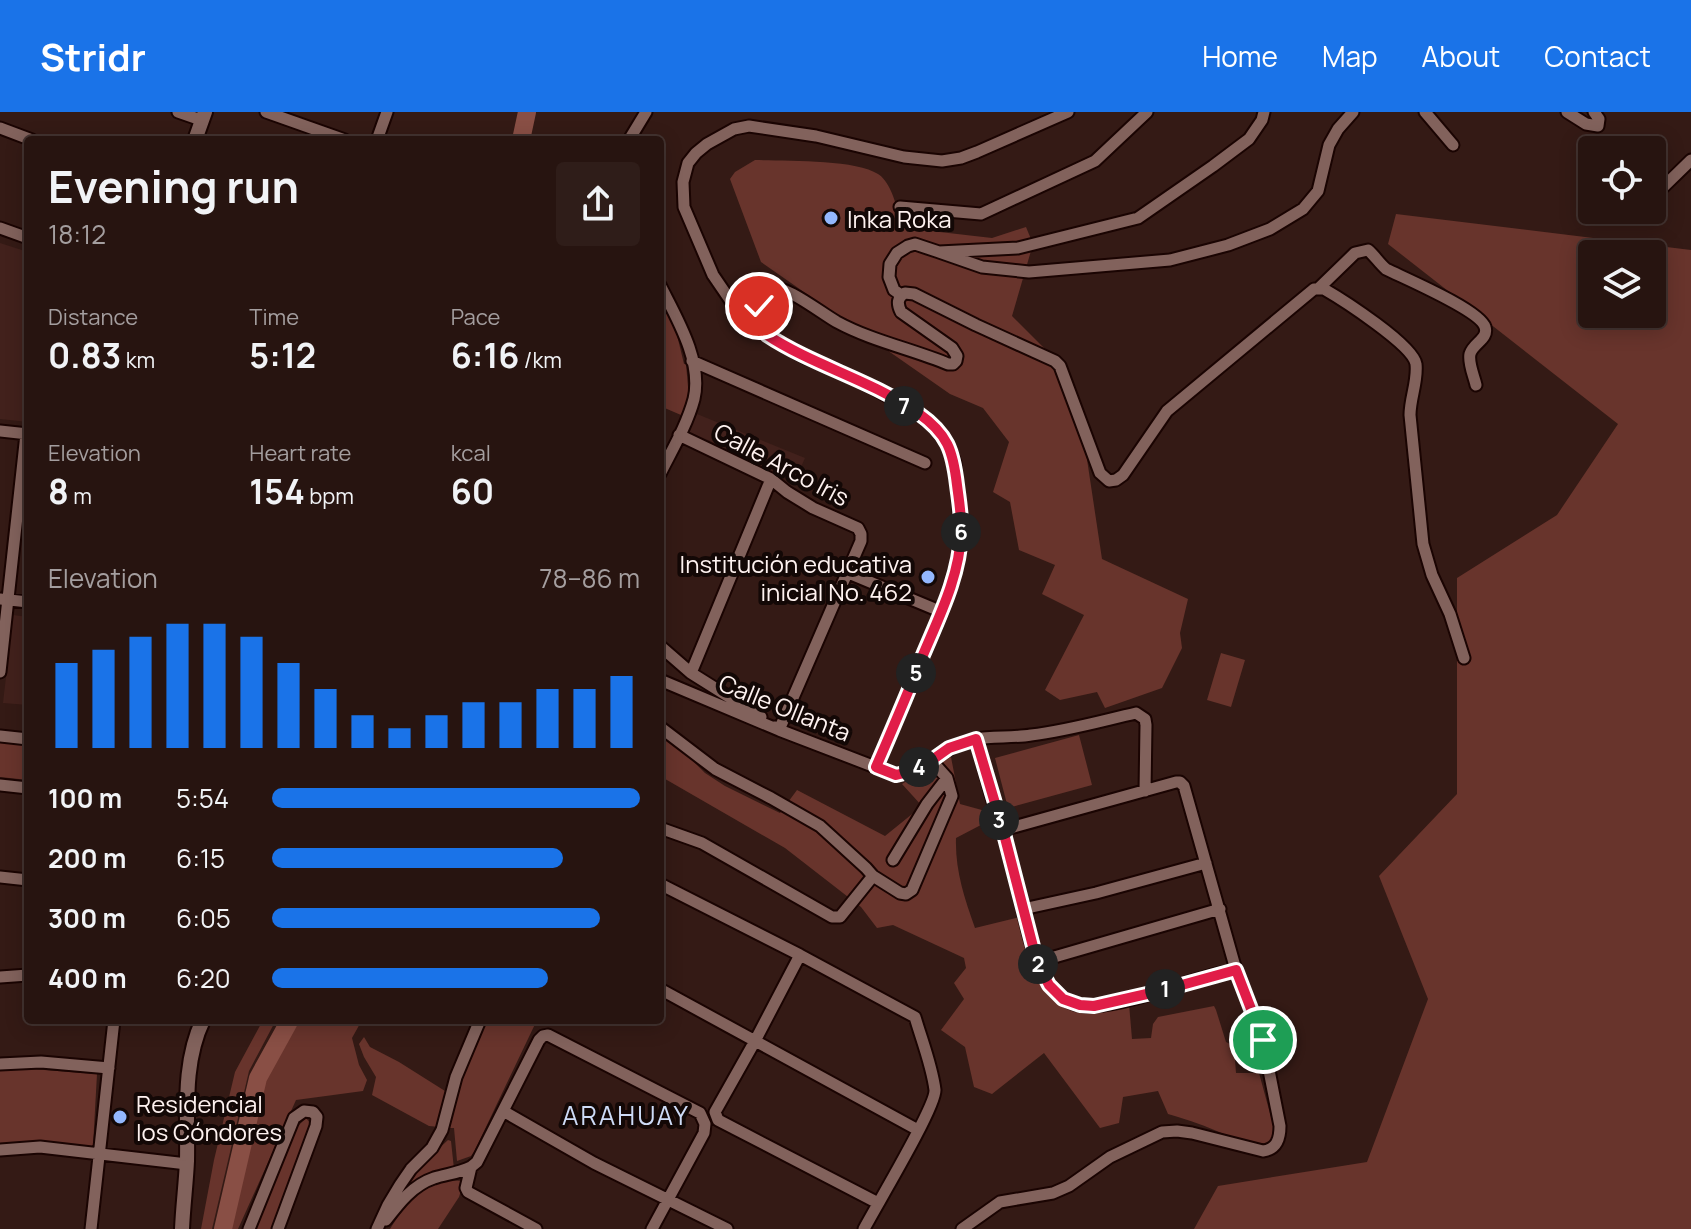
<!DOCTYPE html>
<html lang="en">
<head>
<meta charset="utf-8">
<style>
	body { margin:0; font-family:Manrope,sans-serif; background:#2f1d19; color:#f1f3f6; height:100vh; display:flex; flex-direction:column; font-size:30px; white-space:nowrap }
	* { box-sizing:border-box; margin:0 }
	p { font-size:26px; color:#a49e9f }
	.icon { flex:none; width:44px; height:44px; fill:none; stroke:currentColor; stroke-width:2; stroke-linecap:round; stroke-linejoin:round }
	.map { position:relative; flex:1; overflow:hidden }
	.sheet { position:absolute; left:24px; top:24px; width:640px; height:888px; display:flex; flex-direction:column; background:#271410; border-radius:8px; box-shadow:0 4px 20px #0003,0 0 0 2px #433330 }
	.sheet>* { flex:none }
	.controls { position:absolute; left:1578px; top:24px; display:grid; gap:16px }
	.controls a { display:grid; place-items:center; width:88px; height:88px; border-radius:8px; background:#271410; box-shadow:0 4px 20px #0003,0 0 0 2px #433330; font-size:40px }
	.pin { position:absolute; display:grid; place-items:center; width:68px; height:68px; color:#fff; margin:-34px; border:4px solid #fff; border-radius:50%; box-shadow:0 2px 8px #0007 }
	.km { position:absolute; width:40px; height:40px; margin:-20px; border-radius:50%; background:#222; color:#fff; font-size:22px; line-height:40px; text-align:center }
	.round { display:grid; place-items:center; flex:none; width:84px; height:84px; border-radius:8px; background:#2f1d19 }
	.headline { display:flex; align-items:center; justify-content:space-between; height:136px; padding:0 24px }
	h1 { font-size:44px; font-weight:700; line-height:60px }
	.stats { display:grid; grid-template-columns:repeat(3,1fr); gap:12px; height:136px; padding:8px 24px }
	.stats div { display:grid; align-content:center }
	.stats b { font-size:34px; font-weight:700 }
	.stats small { font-size:22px; font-weight:400 }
	.stats p { font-size:22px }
	.chart { height:224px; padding:16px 24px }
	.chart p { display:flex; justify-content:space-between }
	.chart svg { width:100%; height:144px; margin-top:8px; stroke:#1a73e8; stroke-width:6 }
	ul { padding:0 24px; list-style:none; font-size:26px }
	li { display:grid; grid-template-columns:128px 96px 1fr; align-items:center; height:60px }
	li i { height:20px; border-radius:10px; background:#1a73e8 }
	header { display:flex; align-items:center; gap:48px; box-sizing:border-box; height:112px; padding:0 40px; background:#1a73e8; color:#fff }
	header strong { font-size:38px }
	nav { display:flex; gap:44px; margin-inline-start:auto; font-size:28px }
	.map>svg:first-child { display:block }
	.built { fill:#42211c }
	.green { fill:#68342c; fill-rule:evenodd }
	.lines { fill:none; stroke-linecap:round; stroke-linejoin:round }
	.river { stroke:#894f45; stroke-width:18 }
	.minor-casing { stroke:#1a0402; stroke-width:15 }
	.tertiary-casing { stroke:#1a0402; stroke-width:18 }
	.minor { stroke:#82625c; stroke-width:11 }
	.tertiary { stroke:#82625c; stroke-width:14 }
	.route-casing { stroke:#fff; stroke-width:16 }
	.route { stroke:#e11d48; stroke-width:10 }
	.poi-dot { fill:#93b7fd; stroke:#130806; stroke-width:3 }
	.labels { text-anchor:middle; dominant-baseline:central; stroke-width:8; stroke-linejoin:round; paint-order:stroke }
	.poi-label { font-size:24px; fill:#fef2f0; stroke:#130806; text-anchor:start }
	.street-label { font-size:24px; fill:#fef2f0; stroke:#130806 }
	.neighbourhood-label { font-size:26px; letter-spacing:2px; fill:#cddbf6; stroke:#130806 }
</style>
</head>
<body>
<header>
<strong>Stridr</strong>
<nav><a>Home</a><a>Map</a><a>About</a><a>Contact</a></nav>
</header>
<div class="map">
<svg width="1691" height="1117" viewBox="0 0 1691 1117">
	<rect width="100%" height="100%" fill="#341a15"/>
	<!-- built -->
	<path class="built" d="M0 131 28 140V310L0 307Z
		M697 302 805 346 801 355 794 364 779 362 762 350 688 320Z
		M13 503 28 505V593L3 591Z"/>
	<!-- green -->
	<path class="green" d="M755 48C784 49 856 47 878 62 888 68 896 88 897 100L931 109V119L992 126 1026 115 1033 132 1012 204 1053 245 1085 334 1102 447 1188 487 1180 521 1182 536 1162 576 1105 596 1097 580 1060 588 1045 578 1084 503 1042 482 1055 453 1019 438 1010 390 993 380 1009 330 983 296 950 282 761 150 730 67 735 60Z
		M1396 102 1691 138V1117H1194L1218 1074 1367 1050 1428 887 1379 764 1457 682V466L1557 403 1618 312 1388 132ZM1592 142H1652V202H1592Z
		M668 201 677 223 684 252H686L689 286 681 303 660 294V206Z
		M1221 541 1245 548 1231 595 1207 588Z
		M660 621 678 634 705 661 725 674 780 701 797 678 885 724 922 694 902 672 942 647 951 645 960 692 1000 703 956 726C955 758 964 785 975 816L1020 805 1029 835 1062 885 1094 895 1129 892 1132 927 1151 926 1153 912 1158 905 1214 894 1216 898 1226 930 1234 934 1236 961H1259L1274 1016V1025L1269 1033C1244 1033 1222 1020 1199 1012 1189 1008 1178 1005 1168 1002L1158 979 1123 985 1119 1011 1100 1016 1044 941 992 982 974 975 965 935 941 918 964 887 954 871 966 856 964 846 893 813 877 816 861 795 785 736 660 664Z
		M1079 623 1092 673 1008 696 995 646Z
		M0 628 28 631V668L0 665Z
		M263 908H276L249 959 212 1117H201L214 1048 235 960Z
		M300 908H362L352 926 359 953 367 968 363 979 296 988 238 1117H227L263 975 273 952Z
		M485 908H537L474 1040 471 1044 457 1049 454 1016H447L467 954Z
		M364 925 370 935 399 950 445 979 440 1015 429 1014 372 983 376 965 364 945 359 932Z
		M18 956 97 962 93 1034 0 1033V959Z
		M306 1006 310 1011 272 1117H254L298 1014Z
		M448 1028 451 1029 454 1057 389 1094 403 1070Z
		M444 1068 464 1069 459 1085 438 1117H390C406 1092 415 1080 444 1068Z"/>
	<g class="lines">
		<!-- river -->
		<path class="river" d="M521 28 527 0
			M223 1117 258 966 290 908"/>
		<defs>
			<path id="minor" d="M178 0 201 8
				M266 0 345 28
				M1425 0 1453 33
				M1567 0 1586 12 1598 14 1599 7 1594 0
				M0 16 32 28
				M377 28 387 0
				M629 28 646 0
				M1652 86 1691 48
				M900 95 981 102 1095 49 1147 0
				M0 116 28 126
				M939 140 982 155 1029 160 1170 148 1228 133 1270 117 1303 97 1318 79 1329 33 1338 17 1353 0
				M660 173C676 205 703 249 694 287 687 313 672 338 660 362
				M1319 176 1355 141 1368 138C1375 144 1379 151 1386 157 1404 166 1480 198 1485 215 1489 227 1473 231 1470 242 1468 251 1474 264 1476 273
				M901 183 894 178 889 165 890 152 897 141 908 134 915 132 939 140 1018 136 1138 106 1213 54 1249 27 1262 8 1264 0
				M767 223 766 206 757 191V184L765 174C787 173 818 199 837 210 872 229 912 237 948 252H953L956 249 957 244 952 236 901 200C897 192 897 185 905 181L914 182 976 213 1055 249 1060 254 1100 361 1109 369 1116 368 1123 363 1167 299 1314 177H1324C1343 188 1413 233 1416 252 1418 269 1410 286 1410 303L1423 432 1432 463 1450 502 1464 546
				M692 249 925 351
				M0 319 28 322
				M679 323 771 367 787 380 813 396 858 416 861 422V429L779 618 775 615
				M846 460 942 500
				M0 487 28 490
				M660 534 691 561 761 605
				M0 560 26 322
				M691 561 771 367
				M660 568 779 618 896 663C925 657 945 634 975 627 993 624 1013 626 1031 623 1066 619 1101 609 1136 601L1145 607 1146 613 1145 679
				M660 615 715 657 771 686 820 714 866 756 873 764
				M0 624 28 627
				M976 627 995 697 1003 718
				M876 655 942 500 958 448 961 422 955 351 949 335 935 315 917 301 871 275 830 255 806 246 784 234 741 204 713 163 684 95 683 70 688 51 696 41 707 32 734 17 749 14 816 24 904 45 942 49 961 46 977 40 1068 0
				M0 673 28 676
				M660 716 702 731 832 805H840L873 764 900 781 906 782 912 778 952 684 947 666 931 648
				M893 748 927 692 947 666
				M0 765 28 768
				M660 772 800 843 915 905C922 929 932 954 935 978 936 995 876 1094 864 1117
				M1023 797 1096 781 1206 751
				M800 843 755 929 715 1000 718 1008 878 1091
				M1037 850 1220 797
				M0 865 28 863
				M660 877 918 1018
				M0 952 41 950 109 956
				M503 999 594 1051 727 1117
				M0 1038 40 1035 187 1052
				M386 1108C399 1091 413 1073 434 1066 447 1062 459 1061 471 1055
				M91 1117 114 908
				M249 1117 294 1006 304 999 313 1000 317 1005 316 1014 278 1117
				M377 1117 388 1093 400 1073 411 1057 432 1036 442 1018 456 965 480 908
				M536 1117 468 1080 466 1076 471 1055 477 1050 539 928 543 924 548 923 700 1001 705 1012 704 1021 652 1117
				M962 1117 1000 1090 1053 1081 1069 1074 1110 1045 1162 1020 1177 1019 1192 1021 1263 1039C1277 1037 1280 1027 1280 1014L1263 928 1236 858 1184 674 1180 670H1176L1003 718C1009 744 1016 769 1022 795 1032 833 1041 898 1094 894 1143 890 1188 866 1236 858"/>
			<path id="tertiary" d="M195 28 205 0
				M182 1117C183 1094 186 1071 187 1049 188 1002 182 952 203 908"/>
		</defs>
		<!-- minor casing -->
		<use href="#minor" class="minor-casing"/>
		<!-- tertiary casing -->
		<use href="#tertiary" class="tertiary-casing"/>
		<!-- minor -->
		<use href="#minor" class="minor"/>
		<!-- tertiary -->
		<use href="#tertiary" class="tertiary"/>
	</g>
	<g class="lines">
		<defs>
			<path id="route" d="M759 194 766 206 767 223C814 254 871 268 918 301 948 322 953 339 957 373 959 389 962 405 961 421 960 463 939 505 923 543 908 581 892 618 876 655L896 663 908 660 925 653 949 636 976 627 1003 718 1037 850 1049 873 1063 887 1080 893 1094 894 1160 879 1236 858 1263 928"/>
		</defs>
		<!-- route casing -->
		<use href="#route" class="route-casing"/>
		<!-- route -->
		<use href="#route" class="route"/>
	</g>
	<!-- markers -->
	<g class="poi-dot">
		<circle cx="831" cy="106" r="8"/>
		<circle cx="928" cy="465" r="8"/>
		<circle cx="120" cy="1005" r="8"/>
	</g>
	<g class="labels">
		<!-- poi labels -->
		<g class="poi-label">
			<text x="847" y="106">Inka Roka</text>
			<text x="912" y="451" text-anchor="end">Institución educativa<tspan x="912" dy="28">inicial No. 462</tspan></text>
			<text x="136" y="991">Residencial<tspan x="136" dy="28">los Cóndores</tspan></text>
		</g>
		<!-- street labels -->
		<g class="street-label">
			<text transform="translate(782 352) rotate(28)">Calle Arco Iris</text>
			<text transform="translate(785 595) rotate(22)">Calle Ollanta</text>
		</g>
		<!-- neighbourhood labels -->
		<g class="neighbourhood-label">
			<text x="626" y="1003">ARAHUAY</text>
		</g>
	</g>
</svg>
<div class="controls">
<a><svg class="icon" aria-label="locate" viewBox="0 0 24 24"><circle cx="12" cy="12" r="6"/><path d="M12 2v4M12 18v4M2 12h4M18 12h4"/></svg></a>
<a><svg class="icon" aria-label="layers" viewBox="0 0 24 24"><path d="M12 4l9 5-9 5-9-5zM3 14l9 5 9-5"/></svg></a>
</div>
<div class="pin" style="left:1263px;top:928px;background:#1e9e55"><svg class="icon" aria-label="arrive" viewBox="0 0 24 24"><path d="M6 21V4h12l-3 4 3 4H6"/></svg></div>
<div class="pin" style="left:759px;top:194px;background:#d93025"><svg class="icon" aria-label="check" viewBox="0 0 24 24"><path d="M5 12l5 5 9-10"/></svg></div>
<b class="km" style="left:1165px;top:877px">1</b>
<b class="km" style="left:1038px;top:852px">2</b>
<b class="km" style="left:999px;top:708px">3</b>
<b class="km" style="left:919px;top:655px">4</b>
<b class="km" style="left:916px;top:561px">5</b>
<b class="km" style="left:961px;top:420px">6</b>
<b class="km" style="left:904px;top:294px">7</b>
<section class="sheet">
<div class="headline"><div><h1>Evening run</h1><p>18:12</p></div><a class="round"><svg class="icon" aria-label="share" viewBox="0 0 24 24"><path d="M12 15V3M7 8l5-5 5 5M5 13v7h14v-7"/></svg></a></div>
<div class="stats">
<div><p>Distance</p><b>0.83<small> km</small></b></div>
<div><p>Time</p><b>5:12</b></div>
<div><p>Pace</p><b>6:16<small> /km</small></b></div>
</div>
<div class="stats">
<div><p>Elevation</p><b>8<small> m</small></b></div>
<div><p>Heart rate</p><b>154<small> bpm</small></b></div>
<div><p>kcal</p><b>60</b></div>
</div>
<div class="chart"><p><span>Elevation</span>78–86 m</p>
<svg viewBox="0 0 160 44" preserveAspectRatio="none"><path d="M5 44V18M15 44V14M25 44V10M35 44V6M45 44V6M55 44V10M65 44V18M75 44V26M85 44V34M95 44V38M105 44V34M115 44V30M125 44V30M135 44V26M145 44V26M155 44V22"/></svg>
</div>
<ul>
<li><b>100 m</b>5:54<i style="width:100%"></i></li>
<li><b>200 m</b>6:15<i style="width:79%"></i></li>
<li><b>300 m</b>6:05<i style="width:89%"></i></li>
<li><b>400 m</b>6:20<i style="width:75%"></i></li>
</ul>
</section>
</div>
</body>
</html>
